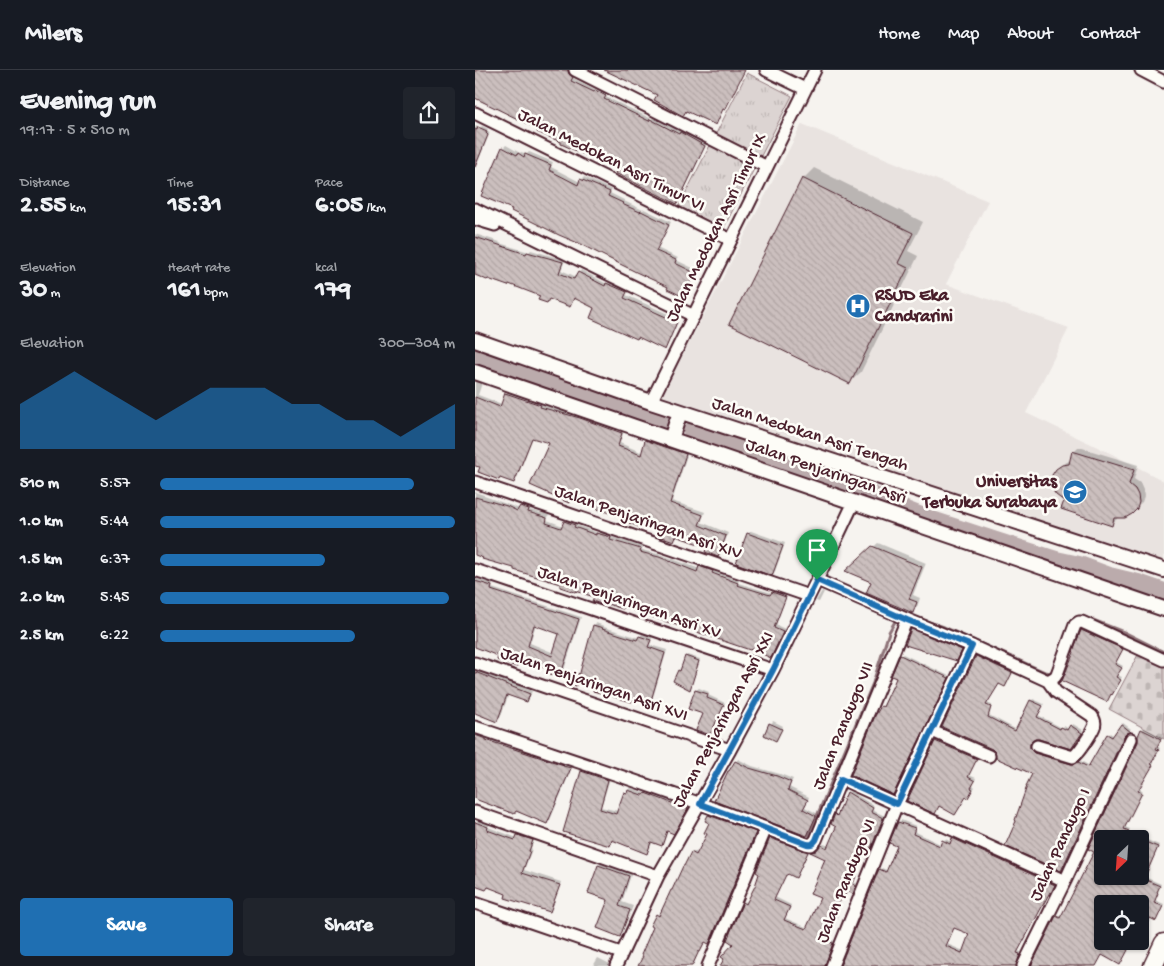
<!DOCTYPE html>
<html lang="en">
<head>
<meta charset="utf-8">
<style>
	body { margin:0; font-family:"Gochi Hand",sans-serif; background:#20242c; color:#f1f3f6; height:100vh; display:flex; flex-direction:column; font-size:19px; white-space:nowrap }
	* { box-sizing:border-box; margin:0 }
	p { font-size:16px; color:#9ea1a6 }
	.icon { flex:none; width:28px; height:28px; fill:none; stroke:currentColor; stroke-width:2; stroke-linecap:round; stroke-linejoin:round }
	.map { position:relative; flex:1; overflow:hidden }
	.sheet { display:flex; flex-direction:column; background:#171b24; width:475px }
	.sheet>* { flex:none }
	.needle { width:32px; rotate:205deg }
	.tools { position:absolute; left:619px; top:760px; display:grid; gap:10px }
	.tools a { display:grid; place-items:center; width:55px; height:55px; border-radius:5px; background:#171b24; box-shadow:0 1px 4px #0004; font-size:25px }
	.pin { position:absolute; display:grid; place-items:center; width:42px; height:42px; color:#fff; margin:-51px -21px; border-radius:50% 50% 50% 0; rotate:-45deg; box-shadow:0 0 5px #0007 }
	.pin .icon { rotate:45deg }
	.round { display:grid; place-items:center; flex:none; width:52px; height:52px; border-radius:5px; background:#20242c }
	.overview { display:flex; align-items:center; justify-content:space-between; height:85px; padding:0 20px }
	h1 { font-size:28px; font-weight:800; line-height:38px }
	.stats { display:grid; grid-template-columns:repeat(3,1fr); gap:8px; height:85px; padding:5px 20px }
	.stats div { display:grid; align-content:center }
	.stats b { font-size:25px; font-weight:800 }
	.stats small { font-size:14px; font-weight:400 }
	.stats p { font-size:14px }
	.chart { height:140px; padding:10px 20px }
	.chart p { display:flex; justify-content:space-between }
	.chart svg { width:100%; height:90px; margin-top:5px; fill:#1f6fb2; opacity:.7 }
	.button { display:flex; gap:10px; margin-top:auto; padding:10px 20px }
	.button a { flex:1; height:58px; border-radius:5px; background:#1f6fb2; color:#fff; font-size:20px; font-weight:800; line-height:58px; text-align:center }
	.button a+a { background:#20242c; color:#f1f3f6 }
	ul { padding:0 20px; list-style:none; font-size:16px }
	li { display:grid; grid-template-columns:80px 60px 1fr; align-items:center; height:38px }
	li i { height:12px; border-radius:6px; background:#1f6fb2 }
	header { display:flex; align-items:center; gap:30px; box-sizing:border-box; height:70px; padding:0 25px; background:#171b24; border-bottom:1px solid #363941 }
	header strong { font-size:24px }
	nav { display:flex; gap:28px; margin-inline-start:auto; font-size:18px }
	main { display:flex; flex:1; min-height:0 }
	.map>svg:first-child { display:block }
	.built { fill:#e9e3e0 }
	.grass { fill:url(#grass-tufts); stroke:#937a7e }
	.cemetery { fill:url(#cemetery-stones); stroke:#937a7e }
	.shadow { fill:#0003; fill-rule:evenodd }
	.lines { fill:none; stroke-linecap:round; stroke-linejoin:round }
	.stream { stroke:#8e7378; stroke-width:3 }
	.river { stroke:#bbabac; stroke-width:20 }
	.building { fill:url(#building-back-hatch); stroke:#4a1f2b; fill-rule:evenodd }
	.minor-casing { stroke:#4a1f2b; stroke-width:15 }
	.tertiary-casing { stroke:#4a1f2b; stroke-width:18 }
	.primary-casing { stroke:#4a1f2b; stroke-width:21 }
	.minor { stroke:#fdfcf7; stroke-width:11 }
	.tertiary { stroke:#fdfcf7; stroke-width:14 }
	.primary { stroke:#fdfcf7; stroke-width:18 }
	.route-casing { stroke:#fff; stroke-width:10 }
	.route { stroke:#1f6fb2; stroke-width:6 }
	.labels { text-anchor:middle; dominant-baseline:central; stroke-width:5; stroke-linejoin:round; paint-order:stroke }
	.street-label { font-size:18px; fill:#4a1f2b; stroke:#fdfcf7 }
	.poi-label { font-size:18px; font-weight:bold; fill:#4a1f2b; stroke:#fdfcf7; text-anchor:start }
</style>
</head>
<body>
<header>
<strong>Milers</strong>
<nav><a>Home</a><a>Map</a><a>About</a><a>Contact</a></nav>
</header>
<main>
<section class="sheet">
<div class="overview"><div><h1>Evening run</h1><p>19:17 · 5 × 510 m</p></div><a class="round"><svg class="icon" aria-label="share" viewBox="0 0 24 24"><path d="M12 15V3M7 8l5-5 5 5M5 13v7h14v-7"/></svg></a></div>
<div class="stats">
<div><p>Distance</p><b>2.55<small> km</small></b></div>
<div><p>Time</p><b>15:31</b></div>
<div><p>Pace</p><b>6:05<small> /km</small></b></div>
</div>
<div class="stats">
<div><p>Elevation</p><b>30<small> m</small></b></div>
<div><p>Heart rate</p><b>161<small> bpm</small></b></div>
<div><p>kcal</p><b>179</b></div>
</div>
<div class="chart"><p><span>Elevation</span>300–304 m</p>
<svg viewBox="0 0 160 44" preserveAspectRatio="none"><path d="M0 44V22L10 14L20 6L30 14L40 22L50 30L60 22L70 14L80 14L90 14L100 22L110 22L120 30L130 30L140 38L150 30L160 22V44z"/></svg>
</div>
<ul>
<li><b>510 m</b>5:57<i style="width:86%"></i></li>
<li><b>1.0 km</b>5:44<i style="width:100%"></i></li>
<li><b>1.5 km</b>6:37<i style="width:56%"></i></li>
<li><b>2.0 km</b>5:45<i style="width:98%"></i></li>
<li><b>2.5 km</b>6:22<i style="width:66%"></i></li>
</ul>
<div class="button"><a>Save</a><a>Share</a></div>
</section>
<div class="map">
<svg width="689" height="896" viewBox="0 0 689 896">
	<defs>
		<pattern id="grass-tufts" width="24" height="20" patternUnits="userSpaceOnUse" patternTransform="scale(1.25)"><rect width="24" height="20" fill="#dcd4d2"/><path d="M3 7l-1-3M5 7V3M7 7l1-3M15 17l-1-3M17 17v-4M19 17l1-3" fill="none" stroke="#beb6b4"/></pattern>
		<pattern id="cemetery-stones" width="16" height="16" patternUnits="userSpaceOnUse" patternTransform="scale(1.25)"><rect width="16" height="16" fill="#dcd4d2"/><path d="M2 7V4a2 2 0 0 1 4 0v3zM10 15v-3a2 2 0 0 1 4 0v3z" fill="#beb6b4"/></pattern>
		<pattern id="building-back-hatch" width="6" height="6" patternUnits="userSpaceOnUse" patternTransform="scale(1.25)"><rect width="6" height="6" fill="#cbbfbe"/><path d="M-1 5l2 2M0 0l6 6M5-1l2 2" fill="none" stroke="#b0a4a3"/></pattern>
	</defs>
	<rect width="100%" height="100%" fill="#f6f3ef"/>
	<filter id="ink" filterUnits="userSpaceOnUse"><feTurbulence type="fractalNoise" baseFrequency=".02" numOctaves="2"/><feDisplacementMap in="SourceGraphic" scale="10" xChannelSelector="R" yChannelSelector="G"/><feConvolveMatrix kernelMatrix="1 2 1 2 8 2 1 2 1" color-interpolation-filters="sRGB"/></filter>
	<g filter="url(#ink)">
		<!-- built -->
		<path class="built" d="M327 54 513 131 471 214 594 258 551 343 635 383 689 411V494L186 328Z"/>
		<!-- grass -->
		<path class="grass" d="M272 3 317 26 248 159 204 136Z"/>
		<!-- cemetery -->
		<path class="cemetery" d="M665 581 689 593V669L634 639Z"/>
		<!-- shadow -->
		<path class="shadow" d="M0 0H95L99 5 98 8 122 20 123 19 132 23 131 27 177 49 178 47 207 62 208 61 232 73 204 131 144 98 88 71 0 27Z
			M0 56 5 58 7 56 13 59 12 61 15 62 0 99Z
			M31 75 45 83 46 82 52 84 54 82 78 92 76 97 105 112 109 107 124 114 137 120 135 123 149 130V131L168 140 169 139 196 152 182 178 203 188 201 190 222 200 211 223 208 226 194 217 28 78Z
			M339 98 448 152 433 181 443 186 386 302 374 313 328 109Z
			M0 164 25 172 24 173 54 182 56 180 90 190 86 200 102 207 106 200 132 214 135 211 154 219 151 225 204 249 192 276 190 278 121 238 100 227 97 233 94 236 74 229 72 232 67 225 34 213 0 204Z
			M0 310 7 313 3 325 27 334 31 323 34 321 68 333 67 334 108 346 149 360 145 373 168 383 171 371 174 368 213 382 197 431 230 442 226 452 253 463 246 483 243 486 233 476 202 465 199 470 187 461 148 447 124 436 97 427 94 431 76 373 58 367 42 408 39 411 0 394Z
			M604 377 663 395 659 409 665 413 668 420 669 426 667 432 656 443 642 447V449L636 454 590 430 582 400 588 394 596 390 599 382Z
			M0 422 9 425V426L45 439 48 434 56 437 55 440 74 445 72 450 88 456 92 449 101 452V455L123 463 125 461 137 465V467L168 477 167 480 187 485 225 499 228 495 239 499 238 501 264 510 263 513 297 523 300 520 312 524 301 555 310 559 298 584 276 578 149 536 147 538 133 533 131 535 120 526 87 513 0 484Z
			M276 461 310 473 300 501 297 504 273 464Z
			M403 473 451 493 438 525 445 528 442 537 437 541 397 511 372 501Z
			M0 508 18 513 17 518 106 547 88 603 85 606 74 599 46 588 44 593 41 596 25 586 0 576ZM61 554 86 563 79 583 55 573Z
			M347 521 349 522 344 532 341 531Z
			M121 553 129 556V557L164 568 167 564 177 567 175 575 192 580 177 630 175 633 160 628 157 631 122 614 103 609 97 603 98 602 106 604 119 555Z
			M439 558 488 578 483 588 437 560Z
			M609 559 649 577 641 592 648 596 642 605 647 607 639 621 607 561Z
			M428 584 474 606 420 721 407 637 422 608 426 586Z
			M212 585 225 589 216 617 215 618 204 601Z
			M503 585 538 601 532 614 530 615 524 613 512 633 517 635 514 645 542 660 558 629 569 634 563 645 587 658 589 656 594 659 598 654 608 660 598 675 559 668 556 671V676L561 682 598 693H603L606 691 615 696 635 663 639 666 648 653 656 659 651 663 586 800 542 750 558 704 518 678 502 587Z
			M0 598 57 621 54 628 51 631 34 624 25 648 22 650 0 642Z
			M224 618 234 622 233 625 250 633 237 662 235 664 230 644 215 638 221 620Z
			M298 651 308 656 303 667 301 669 290 664Z
			M669 658 687 667 682 676 685 678 677 691 679 693 664 718 668 721 650 757 655 759 653 762 684 775 670 807 686 814 683 820H684L680 830 689 834 683 847 681 849 665 834H628L598 896H558L582 847 584 845 587 846 621 781 664 672V666ZM628 769H665V806H628Z
			M0 661 98 695 75 750 72 753 42 740 0 726Z
			M464 669 503 686 494 705 501 708 498 715 500 717 495 724 493 726 465 735 460 742 434 730 461 671Z
			M263 689 277 696 305 704 318 709 314 717 334 727 330 737 343 744 334 762 331 765 254 701 257 699Z
			M110 700 135 708 126 737 143 741 150 723 156 718 170 723 173 721 214 736 201 760H193L189 772 186 775 178 771 174 780 172 782 138 770 135 775 107 702Z
			M375 721 399 736 397 740 410 746 399 772 395 780 390 781 382 800 384 801 379 812 382 814 380 820 378 822 373 820 370 823 368 822 360 844 363 845 352 868 359 871 351 891 352 896H247L260 874 269 833 271 831 273 832 281 816 296 769 298 767 334 780 323 804 321 806 313 803 311 804 300 827 316 835 310 848 333 858 347 827 351 788 337 782 344 779 349 774 354 776 362 756 361 745 363 743 364 744 373 723Z
			M236 743 282 760 236 870 234 872 231 871 227 879 224 880 218 896H165L179 857 182 845 184 843 186 844 217 783 219 781 223 783 234 764 235 752 231 751Z
			M3 750 15 754 13 757 42 768 46 763 60 768 56 778 57 779 49 800 86 812 77 838 75 841 14 816 0 815V754Z
			M426 750 441 756 439 761 467 775 470 769 477 772 480 767 581 812 578 819 575 821 543 881 546 882 543 890 542 895 543 896H366L405 800 407 798 413 801 424 776 416 772 424 752ZM479 856 495 864 489 881 472 874Z
			M128 791 157 802 147 832 158 836 148 861 144 865 134 829 114 822 124 795Z
			M629 871H653L650 875 654 878 646 891Z
			M123 888 135 894 136 896H118Z"/>
		<g class="lines">
			<!-- stream -->
			<path class="stream" d="M607 547 618 550 651 563 689 582
				M442 548 469 557 570 602 576 603 578 599
				M334 765 398 613 414 562 422 548"/>
			<!-- river -->
			<path class="river" d="M0 286 191 352
				M218 361 372 414 423 438 454 450 524 473 581 491 604 496 634 507 663 514 689 523"/>
		</g>
		<!-- building -->
		<path class="building" d="M0 0H93L94 4 98 7 96 11 119 22 120 20 131 26 129 29 174 51 175 49 204 64 205 62 230 76 202 134 140 103 143 98 119 87V89L86 74V72L62 62 63 59 0 28Z
			M129 0H270L250 40 248 39 241 55 211 41 208 46 179 30 182 25Z
			M3 57 12 61 11 63 13 65 0 97V59L2 60Z
			M27 77 42 85 43 83 49 87 50 84 76 95 74 100 103 115 105 109 122 116 135 122 133 126 148 133 147 134 165 142 166 141 194 155 181 181 201 190 200 193 220 203 209 227 192 219 193 217 161 202 103 173 84 165 36 141 37 139 6 126Z
			M327 108 438 163 423 193 433 198 375 314 254 254Z
			M0 167 51 184 52 182 88 192 84 203 99 209 103 202 130 216 131 213 152 222 149 228 202 252 190 280 163 267 162 269 115 248 119 238 99 228 95 237 74 229 72 233 63 230 65 226 34 214 33 216 13 209 12 210 0 205Z
			M30 323 66 335 65 337 105 348 147 363 143 376 166 385 170 370 211 384 195 433 228 445 224 455 251 466 243 487 230 482 232 477 201 466 199 471 184 466 185 461 168 455 167 458 146 450 147 447 122 439V436L96 428 94 433 73 424V423L55 415 74 373 57 368 39 413 25 408 24 410 3 402 5 397 0 396V327L25 337Z
			M597 381 659 400 654 414 660 419 663 425 664 432 662 439 657 444 650 448H639L637 456 586 439 589 431 581 425 577 419 576 412 577 405 581 399 587 395 594 394Z
			M0 427 32 436 42 441 45 436 54 439 53 442 72 448 71 453 86 458 89 451 100 455 99 457 121 465V463L136 467 135 470 166 479 165 482 184 487 222 502 224 496 238 501 237 503 263 513 262 515 295 525 297 522 311 527 299 558 308 562 296 588 276 579 275 580 148 537V539L132 534V536L117 531 119 527 101 521 100 522 85 517V514L39 500V498L7 489 8 488 0 485Z
			M272 463 308 476 297 506 261 493Z
			M397 476 447 497 434 529 442 532 438 543 391 523 396 512 370 501Z
			M0 511 17 516 16 520 104 549 85 607 72 603 73 599 45 589 42 597 22 590 23 586 0 577ZM59 555 84 564 77 586 53 576Z
			M118 555 128 558 127 559 162 570 164 566 176 570 173 577 190 583 175 634 158 629 157 632 118 621 120 615 103 610Z
			M436 559 487 580 482 591 430 575Z
			M606 560 648 579 640 594 647 598 641 607 646 610 637 625 636 624 632 632 587 611 599 582 598 581Z
			M425 585 474 608 418 725 376 705 400 646 406 636 408 637 419 613 421 608 416 606Z
			M210 586 224 591 215 620 198 611 203 600 205 601Z
			M501 586 537 603 530 617 524 614 511 635 516 637 513 647 540 661 555 630 568 636 562 647 585 659 586 657 592 660 595 655 607 663 596 679 564 669H560L557 671 555 674V678L559 683 596 694H600L603 692 613 697 632 664 637 667 646 654 656 662 652 663 649 666 586 801 530 776 541 751 540 750 552 716H551L557 704 521 688 520 682 517 679 467 657Z
			M0 602 55 624 52 632 32 625 22 652 0 643Z
			M96 602 104 604 101 616 93 614Z
			M220 620 233 624 232 628 249 635 235 665 221 660 228 644 213 639Z
			M294 653 307 659 301 671 289 665Z
			M666 659 686 669 681 679 684 680 676 694 678 695 663 721 667 723 649 759 654 761 650 769H628V797L623 806H665V770L683 777 669 809 685 816 682 822 683 823 679 833 688 836 681 851 675 848 665 866V834H628V871H653L649 878 653 880 645 895 627 885 621 896H556L581 846 585 848 619 782 613 779 663 672V666Z
			M0 665 11 669V670L89 695 88 696 96 698 72 754 41 741 39 744 0 729Z
			M460 671 502 689 493 707 500 711 496 718 498 719 493 728 491 727 480 745 464 736 460 744 432 731Z
			M260 691 274 698 302 706 316 712 313 720 333 730 328 739 341 746 332 766 239 731 253 701H254Z
			M106 701 133 710 125 739 141 744 149 722 152 723 153 720 167 725H169L170 723 213 739 199 764 192 761 187 776 176 772 172 784 137 770 135 776 88 762Z
			M372 722 398 738 396 742 408 748 397 776 393 783 390 782 381 802 382 803 378 814 381 816 378 824 372 821 370 825 368 824 359 846 362 847 351 870 358 873 350 896H245L249 889 246 887 258 874 252 870 268 832 271 834 280 816 284 804 281 802 295 768 333 782 321 808 313 804 312 805H311L299 830 315 837 309 850 331 859 345 828 335 824 350 789 335 782 341 781 346 775 352 778 361 757 356 754 360 744 362 746Z
			M233 745 281 762 234 874 230 872 225 882 224 881 217 896H163L168 886 166 885 178 857 175 856 181 844 184 846 196 820H197L208 796H209L216 782 221 785 232 764 229 763 234 753 230 751Z
			M0 752 13 757 12 760 40 770 42 765 58 770 54 781H55L47 803 85 815 75 842 30 828 31 824 13 817 11 820 0 816Z
			M423 752 440 758 438 764 465 776 467 770 475 774 477 768 580 815 576 823 575 822 542 883 545 884 541 896H365L404 799 411 802 422 776 414 773ZM479 858 494 864 487 883 471 876Z
			M123 795 154 806 144 836 155 840 145 867 122 858 133 830 113 823Z"/>
		<g class="lines">
			<defs>
				<path id="minor" d="M100 0 292 97
					M291 0 330 19
					M666 0 689 12
					M0 43 256 170
					M0 139 219 246
					M0 149 20 155
					M176 332 340 0
					M0 412 334 526
					M0 500 298 600
					M342 510 429 548 497 576 573 611 580 607 582 604 600 555 604 552H607L689 590
					M0 593 255 680
					M0 657C111 695 223 730 331 774L336 775 341 770 432 549
					M457 661 514 686
					M562 676 598 687C604 683 616 664 619 657 621 653 619 649 617 646L581 622 573 611
					M366 709 590 811
					M0 742 183 806
					M0 833 146 883
					M141 896 183 806 255 680 298 600 342 510 379 432
					M233 896 291 758
					M357 896 422 734 497 576
					M548 896 590 811 656 669"/>
				<path id="tertiary" d="M0 270 176 332 689 500
					M0 302 689 539
					M196 369 205 342"/>
				<path id="primary" d="M678 896 689 873"/>
			</defs>
			<!-- minor casing -->
			<use href="#minor" class="minor-casing"/>
			<!-- tertiary casing -->
			<use href="#tertiary" class="tertiary-casing"/>
			<!-- primary casing -->
			<use href="#primary" class="primary-casing"/>
			<!-- minor -->
			<use href="#minor" class="minor"/>
			<!-- tertiary -->
			<use href="#tertiary" class="tertiary"/>
			<!-- primary -->
			<use href="#primary" class="primary"/>
		</g>
	</g>
	<g class="lines" filter="url(#ink)">
		<defs>
			<path id="route" d="M342 510 432 550 497 576 422 734 366 709 341 770C338 774 337 775 332 774L225 734 298 600Z"/>
		</defs>
		<!-- route casing -->
		<use href="#route" class="route-casing"/>
		<!-- route -->
		<use href="#route" class="route"/>
	</g>
	<!-- icons -->
	<defs>
		<symbol id="hospital-disc" viewBox="-11 -11 22 22"><circle r="9.5" fill="#1f6fb2" stroke="#fdfcf7"/><path d="M-5-5h3v3.5h4V-5h3V5h-3V1.5h-4V5h-3Z" fill="#fff"/></symbol>
		<symbol id="university-disc" viewBox="-11 -11 22 22"><circle r="9.5" fill="#1f6fb2" stroke="#fdfcf7"/><path d="M0-5L7-2L0 1L-7-2ZM-4 1L0 2.5L4 1V4Q0 6-4 4Z" fill="#fff"/></symbol>
	</defs>
	<g fill-rule="evenodd">
		<use href="#hospital-disc" x="369" y="222" width="28" height="28"/>
		<use href="#university-disc" x="586" y="408" width="28" height="28"/>
	</g>
	<g class="labels">
		<!-- street labels -->
		<g class="street-label">
			<text transform="translate(136 91) rotate(27)">Jalan Medokan Asri Timur VI</text>
			<text transform="translate(242 158) rotate(-64)">Jalan Medokan Asri Timur IX</text>
			<text transform="translate(335 365) rotate(18)">Jalan Medokan Asri Tengah</text>
			<text transform="translate(351 402) rotate(19)">Jalan Penjaringan Asri</text>
			<text transform="translate(173 453) rotate(19)">Jalan Penjaringan Asri XIV</text>
			<text transform="translate(154 533) rotate(19)">Jalan Penjaringan Asri XV</text>
			<text transform="translate(119 615) rotate(19)">Jalan Penjaringan Asri XVI</text>
			<text transform="translate(249 650) rotate(-62)">Jalan Penjaringan Asri XXI</text>
			<text transform="translate(369 656) rotate(-68)">Jalan Pandugo VII</text>
			<text transform="translate(586 775) rotate(-65)">Jalan Pandugo I</text>
			<text transform="translate(372 811) rotate(-68)">Jalan Pandugo VI</text>
		</g>
		<!-- poi labels -->
		<g class="poi-label">
			<text x="400" y="226">RSUD Eka<tspan x="400" dy="21">Candrarini</tspan></text>
			<text x="582" y="412" text-anchor="end">Universitas<tspan x="582" dy="21">Terbuka Surabaya</tspan></text>
		</g>
	</g>
</svg>
<div class="tools">
<a><svg class="needle" viewBox="-14 -14 28 28"><path d="M0-13l5 13h-10z" fill="#e53935"/><path d="M0 13l5-13h-10z" fill="#9ea1a6"/></svg></a>
<a><svg class="icon" aria-label="locate" viewBox="0 0 24 24"><circle cx="12" cy="12" r="6"/><path d="M12 2v4M12 18v4M2 12h4M18 12h4"/></svg></a>
</div>
<div class="pin" style="left:342px;top:510px;background:#1e9e55"><svg class="icon" aria-label="arrive" viewBox="0 0 24 24"><path d="M6 21V4h12l-3 4 3 4H6"/></svg></div>
</div>
</main>
</body>
</html>
